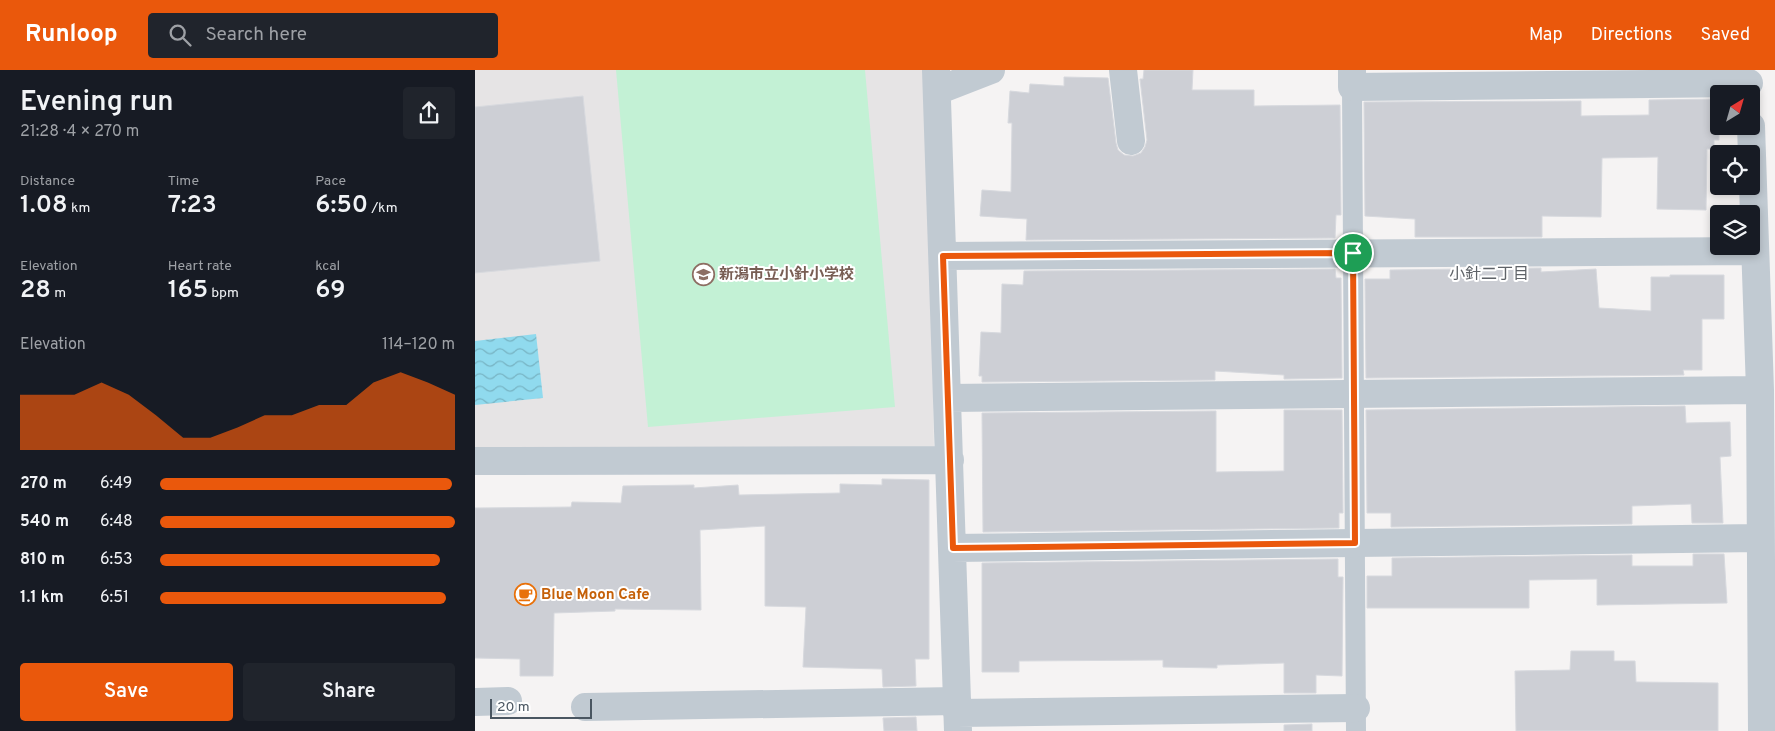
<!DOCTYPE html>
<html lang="en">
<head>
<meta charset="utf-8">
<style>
	body { margin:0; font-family:Overpass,"Noto Sans JP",sans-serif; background:#20242c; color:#f1f3f6; height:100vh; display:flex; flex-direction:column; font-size:19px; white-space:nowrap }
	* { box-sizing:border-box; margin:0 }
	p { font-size:16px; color:#9ea1a6 }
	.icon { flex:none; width:28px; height:28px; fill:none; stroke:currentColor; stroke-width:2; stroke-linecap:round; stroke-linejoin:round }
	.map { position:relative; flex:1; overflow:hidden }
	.details { display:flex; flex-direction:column; background:#171b24; width:475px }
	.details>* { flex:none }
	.needle { width:32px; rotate:37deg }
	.buttons { position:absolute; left:1235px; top:15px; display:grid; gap:10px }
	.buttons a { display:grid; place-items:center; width:50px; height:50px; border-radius:5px; background:#171b24; box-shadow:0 2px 8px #0003; font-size:25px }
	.scale { position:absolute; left:15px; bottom:12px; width:102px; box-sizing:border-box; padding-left:5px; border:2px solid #4a5661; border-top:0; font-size:14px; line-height:18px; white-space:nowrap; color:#4a5661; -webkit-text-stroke:4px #fff; paint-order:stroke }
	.pin { position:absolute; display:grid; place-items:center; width:42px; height:42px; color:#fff; margin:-21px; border:2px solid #fff; border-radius:50%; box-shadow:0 1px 5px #0007 }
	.round { display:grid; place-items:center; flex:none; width:52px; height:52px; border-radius:5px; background:#20242c }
	.head { display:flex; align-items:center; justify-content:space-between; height:85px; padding:0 20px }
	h1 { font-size:28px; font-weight:600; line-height:38px }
	.stats { display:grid; grid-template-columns:repeat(3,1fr); gap:8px; height:85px; padding:5px 20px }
	.stats div { display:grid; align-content:center }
	.stats b { font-size:25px; font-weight:600 }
	.stats small { font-size:14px; font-weight:400 }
	.stats p { font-size:14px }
	.chart { height:140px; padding:10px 20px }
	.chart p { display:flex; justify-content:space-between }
	.chart svg { width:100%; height:90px; margin-top:5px; fill:#ea580c; opacity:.7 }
	.primary-button { display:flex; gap:10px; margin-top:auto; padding:10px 20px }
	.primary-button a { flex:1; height:58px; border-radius:5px; background:#ea580c; color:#fff; font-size:20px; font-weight:600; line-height:58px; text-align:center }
	.primary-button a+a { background:#20242c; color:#f1f3f6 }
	ul { padding:0 20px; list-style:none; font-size:16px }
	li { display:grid; grid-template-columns:80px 60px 1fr; align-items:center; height:38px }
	li i { height:12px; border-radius:6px; background:#ea580c }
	header { display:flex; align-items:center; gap:30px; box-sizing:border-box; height:70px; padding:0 25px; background:#ea580c; color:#fff }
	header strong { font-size:24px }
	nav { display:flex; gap:28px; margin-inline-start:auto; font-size:18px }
	.search { width:350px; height:45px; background:#20242c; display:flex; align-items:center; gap:12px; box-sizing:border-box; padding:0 18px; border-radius:5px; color:#9ea1a6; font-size:19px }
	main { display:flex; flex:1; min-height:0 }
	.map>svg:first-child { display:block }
	.education { fill:#e6e4e5 }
	.garden { fill:#c3f1d5 }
	.water { fill:url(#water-waves) }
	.building { fill:#cdcfd5; stroke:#d7d9de }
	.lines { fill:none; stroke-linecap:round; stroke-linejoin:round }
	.lane { stroke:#c1cad2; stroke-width:20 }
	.street { stroke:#c1cad2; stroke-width:28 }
	.route-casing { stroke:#fff; stroke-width:10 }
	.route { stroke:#ea580c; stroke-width:6 }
	.labels { text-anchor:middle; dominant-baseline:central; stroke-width:4; stroke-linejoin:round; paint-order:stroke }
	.education-label { font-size:15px; font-weight:bold; fill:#785e54; stroke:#fff; text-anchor:start }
	.food-label { font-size:15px; font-weight:bold; fill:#c56008; stroke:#fff; text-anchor:start }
	.neighbourhood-label { font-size:16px; fill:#5f6368; stroke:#fff }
</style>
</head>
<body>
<header>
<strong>Runloop</strong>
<div class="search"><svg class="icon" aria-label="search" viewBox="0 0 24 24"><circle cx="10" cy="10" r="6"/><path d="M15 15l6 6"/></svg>Search here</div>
<nav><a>Map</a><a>Directions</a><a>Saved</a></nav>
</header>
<main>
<section class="details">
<div class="head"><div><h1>Evening run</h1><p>21:28 · 4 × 270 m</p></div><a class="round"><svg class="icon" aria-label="share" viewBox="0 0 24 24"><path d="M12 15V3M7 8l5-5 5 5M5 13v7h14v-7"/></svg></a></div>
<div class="stats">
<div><p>Distance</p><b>1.08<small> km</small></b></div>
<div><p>Time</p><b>7:23</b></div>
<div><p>Pace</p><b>6:50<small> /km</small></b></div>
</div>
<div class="stats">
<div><p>Elevation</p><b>28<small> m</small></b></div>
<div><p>Heart rate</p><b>165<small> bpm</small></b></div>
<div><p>kcal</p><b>69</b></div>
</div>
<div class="chart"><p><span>Elevation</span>114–120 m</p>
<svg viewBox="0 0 160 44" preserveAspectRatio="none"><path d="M0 44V17L10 17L20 17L30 11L40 17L50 27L60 38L70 38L80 33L90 27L100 27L110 22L120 22L130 11L140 6L150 11L160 17V44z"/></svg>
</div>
<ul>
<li><b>270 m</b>6:49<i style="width:99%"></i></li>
<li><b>540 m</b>6:48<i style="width:100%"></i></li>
<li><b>810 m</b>6:53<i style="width:95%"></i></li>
<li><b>1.1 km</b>6:51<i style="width:97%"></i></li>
</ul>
<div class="primary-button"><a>Save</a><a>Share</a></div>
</section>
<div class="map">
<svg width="1300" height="661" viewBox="0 0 1300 661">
	<defs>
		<pattern id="water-waves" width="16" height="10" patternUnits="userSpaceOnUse" patternTransform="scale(1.25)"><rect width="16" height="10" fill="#90daee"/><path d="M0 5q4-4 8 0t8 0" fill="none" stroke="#78b4c4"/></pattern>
	</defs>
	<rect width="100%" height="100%" fill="#f5f3f3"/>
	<!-- education -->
	<path class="education" d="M0 0H453L459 378 0 380Z"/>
	<!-- garden -->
	<path class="garden" d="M141 0H390L420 337 173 357Z"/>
	<!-- water -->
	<path class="water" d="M61 264 68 328 0 335V271Z"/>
	<!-- building -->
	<path class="building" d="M669 0H718L717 20H779V36L865 35 866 145H861L860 168 551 170 552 149 505 146 507 120 536 122 537 53H533L535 21 554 23 555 14 589 16V7L633 8 641 73 643 80 649 85 658 86 666 83 670 77 672 70 665 9H668Z
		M108 26 125 191 0 203V37Z
		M1244 29V70H1239V79H1232L1231 140 1182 139 1183 87 1127 88 1126 147 1067 146V167H940V149L890 146 889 32 1106 31V46L1174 45V30Z
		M1066 198V202L1121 199 1124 238 1176 241V207H1195V205H1249V249H1227V300H1208L1209 305 891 308 890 209H915V200Z
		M860 199 861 208H866L867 308 809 309V305L740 301V310L507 312V306H504L506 262 526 263 527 214 548 215 549 201Z
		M1210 336 1211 353 1255 352 1256 386 1245 387 1248 453H1217L1216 434 1157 436V454L916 457V443H892L891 340Z
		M809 340H867L868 443H864V458L508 462 507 343 741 341V402L809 401Z
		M407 409 454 410V589H440L441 616 408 617 407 599 328 597 331 537 290 536V456L225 460 226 540 140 539V541L79 543 78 606H45V589L0 588V438L96 437 97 432 146 433 148 416 219 415V418L263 415 264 425 365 423V414L407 415Z
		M1218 484H1249L1252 533 1122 535V509L1054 510V538H892V506H917V488L1157 485V496H1218Z
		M863 489V507H868L867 606 841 605V623H809V593L742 595V598L688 597V590L544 591V602H507V493Z
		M1096 581H1139V591H1160L1161 612 1243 613V661H1041L1040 601 1095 600Z
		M441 647 442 661H409L408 648Z
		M837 654V661H809V655Z"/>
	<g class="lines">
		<!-- lane -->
		<path class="lane" d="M877 17 881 661"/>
		<!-- street -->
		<path class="street" d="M461 0 483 661
			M648 0 656 71
			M877 0V17L1274 13
			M462 21 516 0
			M1276 56 1285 320 1287 661
			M468 186 1280 181
			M473 328 1285 320
			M0 391 475 390
			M477 478 1284 468
			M0 632 33 631
			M110 637 482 631
			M482 643 881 638"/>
	</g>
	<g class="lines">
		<defs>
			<path id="route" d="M878 183 880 473 478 478 468 186Z"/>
		</defs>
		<!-- route casing -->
		<use href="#route" class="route-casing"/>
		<!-- route -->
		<use href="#route" class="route"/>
	</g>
	<!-- icons -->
	<defs>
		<symbol id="school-ring" viewBox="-11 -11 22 22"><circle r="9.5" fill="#fff" stroke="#8d6e63" stroke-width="1.5"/><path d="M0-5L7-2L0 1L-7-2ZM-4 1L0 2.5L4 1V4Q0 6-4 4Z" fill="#8d6e63"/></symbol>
		<symbol id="cafe-ring" viewBox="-11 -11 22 22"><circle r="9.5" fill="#fff" stroke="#e8710a" stroke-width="1.5"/><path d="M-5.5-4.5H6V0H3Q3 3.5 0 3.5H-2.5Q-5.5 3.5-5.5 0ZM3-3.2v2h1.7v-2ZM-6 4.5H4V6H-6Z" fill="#e8710a"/></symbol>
	</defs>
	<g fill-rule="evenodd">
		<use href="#school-ring" x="216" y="192" width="25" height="25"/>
		<use href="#cafe-ring" x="38" y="512" width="25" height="25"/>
	</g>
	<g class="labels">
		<!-- education labels -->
		<g class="education-label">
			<text x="244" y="205">新潟市立小針小学校</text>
		</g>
		<!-- food labels -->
		<g class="food-label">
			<text x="66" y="525">Blue Moon Cafe</text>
		</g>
		<!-- neighbourhood labels -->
		<g class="neighbourhood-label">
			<text x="1014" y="205">小針二丁目</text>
		</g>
	</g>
</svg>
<div class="buttons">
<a><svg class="needle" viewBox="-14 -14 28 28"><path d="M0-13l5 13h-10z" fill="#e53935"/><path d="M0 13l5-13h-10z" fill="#9ea1a6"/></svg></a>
<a><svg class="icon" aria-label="locate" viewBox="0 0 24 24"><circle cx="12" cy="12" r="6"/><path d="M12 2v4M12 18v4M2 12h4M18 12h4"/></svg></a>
<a><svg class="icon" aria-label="layers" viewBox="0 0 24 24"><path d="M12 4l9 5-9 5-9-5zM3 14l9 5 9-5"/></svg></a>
</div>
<div class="scale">20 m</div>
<div class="pin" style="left:878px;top:183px;background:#1e9e55"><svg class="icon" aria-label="arrive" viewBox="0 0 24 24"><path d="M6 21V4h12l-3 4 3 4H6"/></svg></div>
</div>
</main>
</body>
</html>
